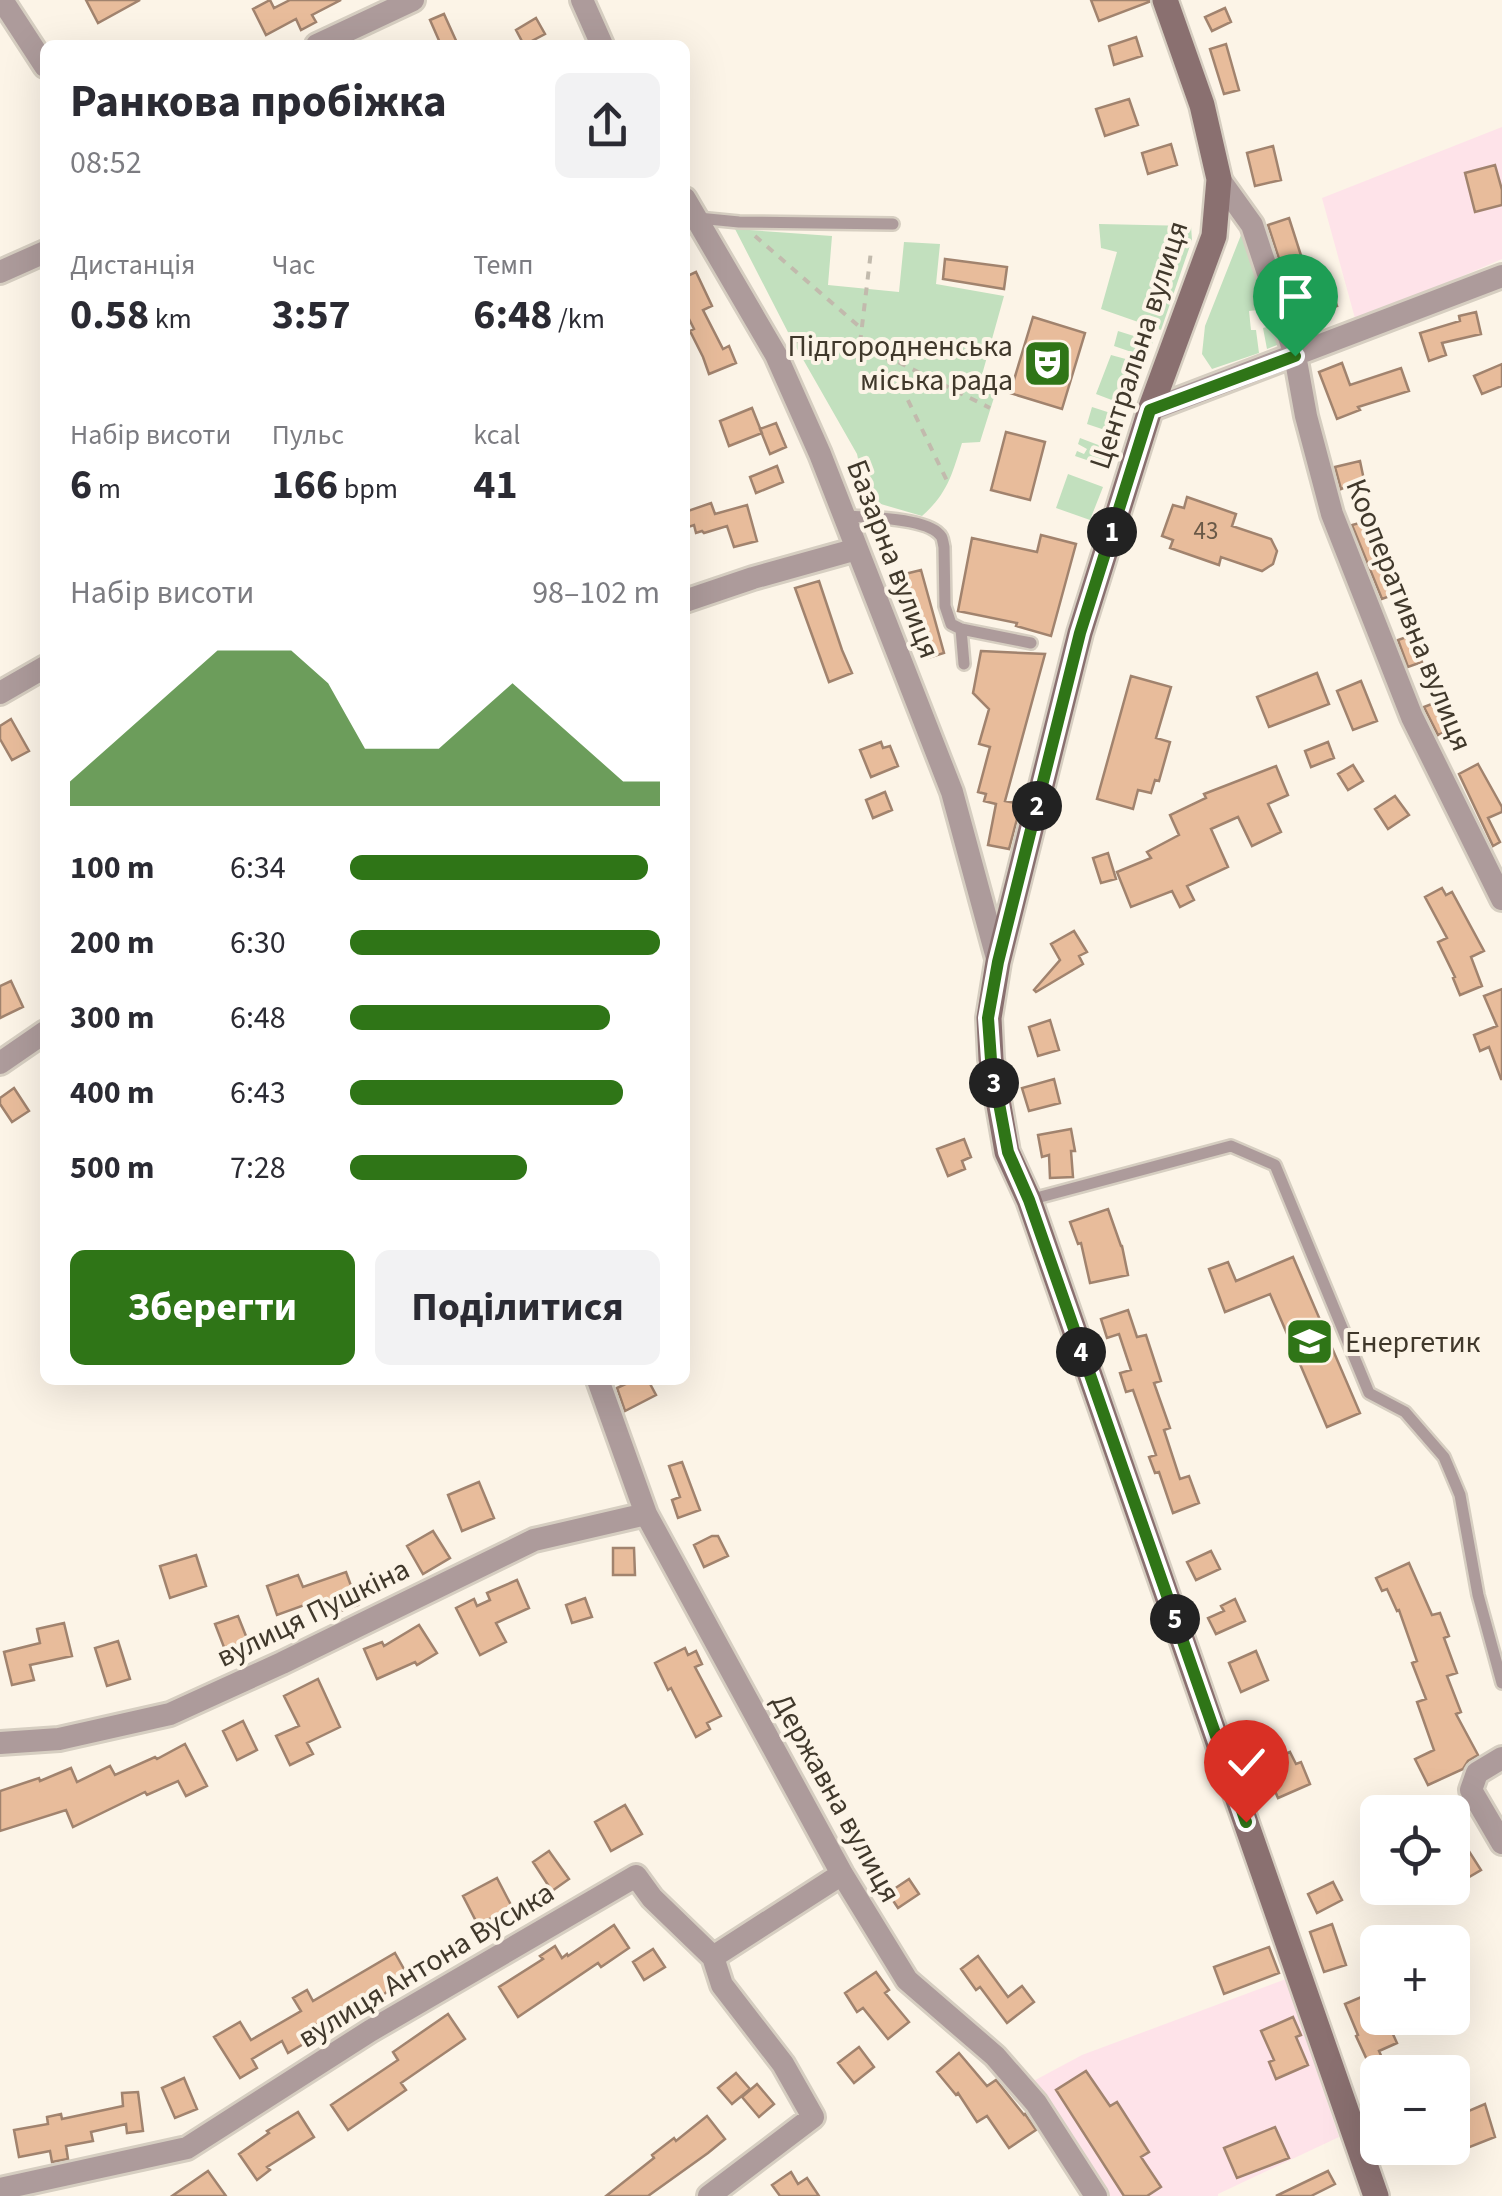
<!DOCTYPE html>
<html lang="uk">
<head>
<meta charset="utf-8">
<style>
	body { margin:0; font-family:"Source Sans 3",sans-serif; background:#f2f2f3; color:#2b2b33; height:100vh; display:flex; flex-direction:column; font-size:38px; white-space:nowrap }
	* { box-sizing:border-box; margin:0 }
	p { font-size:32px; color:#7c7c81 }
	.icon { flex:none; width:55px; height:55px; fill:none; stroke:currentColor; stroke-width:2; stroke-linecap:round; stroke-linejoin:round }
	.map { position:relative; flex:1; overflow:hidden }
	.side { position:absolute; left:40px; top:40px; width:650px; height:1345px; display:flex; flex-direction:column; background:#fff; border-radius:15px; box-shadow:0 10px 40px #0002 }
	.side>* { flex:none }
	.controls { position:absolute; left:1360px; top:1795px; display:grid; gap:20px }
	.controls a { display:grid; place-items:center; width:110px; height:110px; border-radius:15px; background:#fff; box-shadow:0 10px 40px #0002; font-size:50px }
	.pin { position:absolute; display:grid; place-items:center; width:85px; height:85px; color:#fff; margin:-102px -42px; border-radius:50% 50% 50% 0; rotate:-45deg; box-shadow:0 0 10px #0007 }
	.pin .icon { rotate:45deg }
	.km { position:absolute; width:50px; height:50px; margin:-25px; border-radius:50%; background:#222; color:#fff; font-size:28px; line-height:50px; text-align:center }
	.round { display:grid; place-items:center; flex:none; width:105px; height:105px; border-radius:15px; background:#f2f2f3 }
	.head { display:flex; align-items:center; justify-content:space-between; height:170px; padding:0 30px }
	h1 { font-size:45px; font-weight:700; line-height:75px }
	.figures { display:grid; grid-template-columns:repeat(3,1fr); gap:15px; height:170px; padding:10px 30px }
	.figures div { display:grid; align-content:center }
	.figures b { font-size:42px; font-weight:700 }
	.figures small { font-size:28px; font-weight:400 }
	.figures p { font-size:28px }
	.chart { height:280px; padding:20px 30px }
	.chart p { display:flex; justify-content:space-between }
	.chart svg { width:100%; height:180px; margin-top:10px; fill:#2f7517; opacity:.7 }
	.button { display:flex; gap:20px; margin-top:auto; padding:20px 30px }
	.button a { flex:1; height:115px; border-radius:15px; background:#2f7517; color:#fff; font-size:40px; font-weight:700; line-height:115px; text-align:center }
	.button a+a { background:#f2f2f3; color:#2b2b33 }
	ul { padding:0 30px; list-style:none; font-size:32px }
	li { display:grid; grid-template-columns:160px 120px 1fr; align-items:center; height:75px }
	li i { height:25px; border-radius:12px; background:#2f7517 }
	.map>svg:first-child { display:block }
	.industrial { fill:#fee3e9 }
	.green { fill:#c2e0be }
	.building { fill:#e8bc9b; stroke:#a1836e; stroke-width:2.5 }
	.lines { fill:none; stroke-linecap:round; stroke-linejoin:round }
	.lane-casing { stroke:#d6cec1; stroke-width:16 }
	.street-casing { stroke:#d6cec1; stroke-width:28 }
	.secondary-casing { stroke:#d6cec1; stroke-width:30 }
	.path { stroke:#c2baad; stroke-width:4; stroke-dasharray:8 8; stroke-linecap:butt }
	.lane { stroke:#ad9b9b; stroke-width:11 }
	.street { stroke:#ad9b9b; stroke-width:22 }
	.secondary { stroke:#8a7070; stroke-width:25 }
	.route-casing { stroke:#fff; stroke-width:20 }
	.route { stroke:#2f7517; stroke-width:12 }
	.labels { text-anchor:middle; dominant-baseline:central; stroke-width:8; stroke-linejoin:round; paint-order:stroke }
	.number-label { font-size:25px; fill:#6a5947 }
	.street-label { font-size:30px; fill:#40382b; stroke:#fcf4e7 }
	.poi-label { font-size:30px; fill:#40382b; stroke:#fcf4e7; text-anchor:end }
</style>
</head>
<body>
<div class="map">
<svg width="1502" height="2196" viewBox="0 0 1502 2196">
	<rect width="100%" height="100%" fill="#fcf4e7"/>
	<!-- industrial -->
	<path class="industrial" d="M1502 127V259L1356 322 1322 198Z
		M1286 1979 1339 2137 1218 2194V2196H1104L1028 2084 1082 2055Z"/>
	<!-- green -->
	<path class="green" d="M1099 224 1191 226 1192 240 1161 330 1101 309 1117 252 1101 248Z
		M735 229 832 236 828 285 899 292 904 242 940 244 936 284 1004 296 980 382 997 388 980 442 962 443C952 474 948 493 922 516L867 500 857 454 792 340Z
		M1250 229 1285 342 1267 349 1263 328 1270 326 1266 309 1249 311 1251 330H1256L1259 353 1212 369 1202 354 1205 326 1241 235Z
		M1118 331 1153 342 1146 357 1114 346Z
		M1111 355 1144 364 1141 372C1130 371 1124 374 1120 384L1126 396 1133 399 1130 407 1096 394Z
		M1092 407 1126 418 1120 435 1087 424Z
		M1080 438 1114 451 1107 467 1075 456 1077 451 1084 454 1087 449 1078 444Z
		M1068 474 1103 487 1090 520 1056 508Z"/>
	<!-- building -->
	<path class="building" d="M86 0H140L98 23Z
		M270 0 274 8 290 0H341L312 15 316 22 301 30 296 19 266 35 253 9Z
		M1091 0H1149V2L1099 21Z
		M1225 8 1231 22 1212 31 1205 17Z
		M444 14 458 45H441L430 20Z
		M536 18 545 34 524 45 516 30Z
		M1136 37 1142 56 1114 65 1109 46Z
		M1226 44 1239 90 1224 94 1210 49Z
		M1129 99 1138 125 1105 136 1096 109Z
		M1171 144 1177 165 1148 174 1142 153Z
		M1273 146 1281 180 1255 186 1247 153Z
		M1495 165 1502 190V205L1475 212 1465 173Z
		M1289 218 1313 293 1330 287 1337 306 1299 320 1268 225Z
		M945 259 1007 267 1004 289 943 279Z
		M696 272 712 306 703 310 723 349 729 346 736 363 709 374 703 357 690 331 694 329 685 311V277Z
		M1476 312 1481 334 1442 343 1446 355 1429 361 1420 333 1460 321 1459 316Z
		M1033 317 1085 333 1062 409 1010 393Z
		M1342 363 1350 385 1401 368 1409 391 1358 407 1360 410 1337 419 1319 372Z
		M1502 364V386L1482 394 1474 376Z
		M752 408 762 433 729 446 720 421Z
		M776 423 786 447 770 454 760 429Z
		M1006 432 1045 442 1030 500 991 490Z
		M1360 461 1364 480 1341 489 1335 467Z
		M777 466 783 482 756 493 750 477Z
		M1187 497 1236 514 1232 526 1271 539 1277 551 1273 564 1262 571 1221 557 1219 565 1170 548 1173 540 1162 536 1173 505 1184 508Z
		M711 503 715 514 747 505 757 541 734 547 727 526 704 533 702 531 696 533 694 525 685 528V512Z
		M1363 522 1369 538 1375 536 1386 568 1392 566 1401 592 1382 599 1352 525Z
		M1041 535 1076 544 1051 636 1016 626 1017 623 958 611 972 538 1037 552Z
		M921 570 944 653 928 658 905 574Z
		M819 581 842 650 852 673 829 682 795 588Z
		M1412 635 1422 662 1408 667 1398 640Z
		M981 651 1045 654 1005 801 1021 804 1009 849 988 845 996 804 984 801 986 794 978 792 990 747 979 744 989 709 973 693Z
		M1317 673 1329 704 1269 727 1257 697Z
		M1131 676 1171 687 1156 738 1170 742 1159 781 1155 780 1151 793 1138 790 1133 809 1097 799Z
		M1361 681 1377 721 1353 730 1337 691Z
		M1434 703 1446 731 1438 735 1424 707Z
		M11 719 29 751 12 760 0 739V726Z
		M881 742 883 748 890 746 898 766 871 777 860 750Z
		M1328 742 1334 758 1311 767 1305 751Z
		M1478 764 1502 807V812L1488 818 1500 842 1493 846 1459 774Z
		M1353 765 1363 781 1348 790 1338 774Z
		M1276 766 1288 795 1268 804 1281 832 1252 846 1238 817 1211 829 1228 867 1187 886 1194 900 1180 907 1172 891 1131 907 1117 872 1151 858 1147 852 1179 835 1170 815 1206 798 1204 794Z
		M885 792 892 810 873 818 866 800Z
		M1395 796 1409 815 1388 829 1375 809Z
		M1108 853 1116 879 1101 883 1093 858Z
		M1442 888 1446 895 1452 892 1484 951 1471 957 1482 986 1460 995 1453 978 1455 977 1438 942 1447 938 1425 897Z
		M1074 931 1087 952 1079 956 1083 964 1036 992 1034 990 1060 960 1051 944Z
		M11 981 23 1007 0 1018V986Z
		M1502 989V1079H1501L1489 1047 1480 1051 1474 1035 1497 1026 1484 996Z
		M1050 1020 1059 1050 1038 1056 1029 1027Z
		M1054 1079 1060 1103 1029 1111 1022 1088Z
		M14 1088 29 1111 12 1122 0 1104V1098Z
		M1071 1129 1075 1151H1071L1073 1177 1050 1178 1049 1155 1042 1157 1038 1135Z
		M964 1139 971 1157 962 1161 965 1169 948 1176 937 1149Z
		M1108 1209 1121 1246H1122L1128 1275 1090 1283 1081 1243 1078 1244 1070 1222Z
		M1293 1257 1360 1413 1327 1427 1270 1294 1225 1312 1209 1269 1228 1262 1236 1281Z
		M1128 1310 1137 1337 1146 1335 1161 1381 1154 1383 1170 1428 1164 1430 1180 1479 1189 1476 1199 1503 1173 1513 1159 1472 1155 1473 1149 1457 1156 1455 1133 1390 1126 1392 1120 1373 1131 1370 1119 1334 1107 1338 1101 1319Z
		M634 1380H648L656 1395 625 1411 617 1388Z
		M682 1462 700 1510 678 1518 672 1500 680 1497 669 1466Z
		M479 1482 494 1518 462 1531 448 1495Z
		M433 1531 450 1558 423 1574 407 1546Z
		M712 1536H718L728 1556 704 1567 694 1545Z
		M613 1548H634L635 1575H613Z
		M1211 1551 1220 1569 1196 1580 1187 1562Z
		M196 1555 206 1586 170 1598 160 1566Z
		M1409 1563 1432 1615 1440 1613 1449 1636 1444 1638 1457 1673 1447 1676 1461 1712 1456 1714 1478 1755 1468 1761 1463 1769 1428 1785 1415 1759 1434 1750 1417 1702 1426 1699 1412 1663 1417 1661 1399 1610 1397 1611 1387 1589 1382 1591 1376 1578Z
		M346 1572 358 1605 327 1616 321 1599 277 1615 267 1586 298 1575 303 1587Z
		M517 1580 529 1608 496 1623 506 1642 480 1655 456 1608 474 1599 477 1606 490 1600 487 1593Z
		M585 1598 592 1617 572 1623 566 1605Z
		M1235 1599 1245 1621 1216 1634 1208 1618 1224 1611 1221 1606Z
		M238 1616 250 1646 227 1655 215 1624Z
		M64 1623 72 1656 30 1665 34 1680 12 1685 4 1652 40 1643 37 1629Z
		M419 1625 437 1653 417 1665 415 1662 377 1679 364 1649 382 1642 384 1646Z
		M118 1641 130 1679 107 1686 95 1648Z
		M685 1648 688 1655 696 1651 702 1664 695 1667 721 1716 707 1723 710 1729 696 1737 671 1688 668 1690 655 1663Z
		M1256 1651 1268 1680 1241 1692 1229 1663Z
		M318 1679 340 1727 307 1743 313 1754 290 1765 276 1736 299 1726 284 1696Z
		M243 1721 257 1750 237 1760 223 1731Z
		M185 1744 207 1786 186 1796 178 1781 147 1795 145 1792 73 1827 66 1810 0 1831V1791L39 1778 40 1781 71 1768 77 1782 110 1766 115 1775 155 1757 157 1759Z
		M1290 1752 1296 1764 1301 1762 1310 1784 1278 1798 1268 1775 1277 1771 1272 1760Z
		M625 1805 642 1834 611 1851 595 1822Z
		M1465 1845 1481 1870 1452 1887V1852Z
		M549 1851 569 1879 552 1891 533 1862Z
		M497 1878 512 1907 478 1925 463 1896Z
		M909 1879 919 1894 898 1908 888 1893Z
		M1333 1882 1342 1900 1317 1913 1308 1894Z
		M1332 1924 1346 1965 1324 1972 1310 1932Z
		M614 1925 629 1948 601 1967 598 1963 518 2017 499 1987 543 1959 540 1956 555 1946 562 1958 567 1954 568 1956Z
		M1269 1947 1279 1973 1224 1994 1214 1967Z
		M653 1949 665 1967 644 1980 633 1962Z
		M395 1953 409 1978 335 2025 330 2017 305 2031 310 2040 288 2053 282 2041 252 2059 257 2068 240 2078 214 2037 240 2022 251 2040 301 2011 293 1998 307 1990 313 2001Z
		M978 1956 1008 1997 1022 1986 1034 2002 1007 2023 980 1987 976 1990 961 1969Z
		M876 1972 889 1990 885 1993 909 2022 888 2039 863 2008 857 2012 845 1993Z
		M1378 1990V2026L1387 2021 1397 2043 1379 2051 1387 2069 1374 2075 1356 2036 1358 2035 1345 2004Z
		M448 2014 465 2039 401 2083 406 2090 348 2130 331 2105 398 2060 393 2052Z
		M1293 2017 1301 2035 1296 2037 1308 2065 1276 2079 1269 2062 1274 2060 1261 2031Z
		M859 2047 874 2067 854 2083 838 2063Z
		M959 2053 987 2086 996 2080 1024 2115 1025 2114 1036 2130 1009 2148 987 2116 977 2122 958 2093 956 2095 937 2072Z
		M1086 2071 1110 2106 1117 2102 1149 2152 1141 2157 1161 2187 1147 2196H1124L1056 2090Z
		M736 2073 750 2089 732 2104 718 2088Z
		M184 2078 197 2109 175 2118 162 2088Z
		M757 2084 774 2104 759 2117 742 2097Z
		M138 2092 143 2131 127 2133 126 2124 91 2132 93 2141 66 2146 68 2159 52 2162 50 2151 19 2157 14 2130 48 2124 47 2117 61 2114 62 2119 123 2106 122 2093Z
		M1485 2104 1495 2137 1452 2154V2118Z
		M298 2112 314 2137 267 2167 270 2170 257 2180 239 2154 269 2133 267 2131Z
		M707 2116 725 2139 708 2153 648 2196H606L654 2158 652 2155 674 2138 676 2141Z
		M1275 2127 1289 2158 1237 2178 1224 2148Z
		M208 2171 226 2196H172Z
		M1328 2171 1335 2184 1311 2196H1276Z
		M791 2172 798 2184 807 2178 819 2196H780L772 2185Z"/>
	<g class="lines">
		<defs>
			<path id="lane" d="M698 218 739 222 893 224
				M844 516C866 517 920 518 937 532 943 537 942 538 944 547L945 606 951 624 961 629 1031 643
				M961 629 964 664
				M1029 1200 1231 1146 1275 1165 1369 1393 1405 1412 1444 1457 1460 1495 1478 1595 1502 1683"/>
			<path id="street" d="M2 0 45 66
				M582 0 602 45
				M317 45 413 0
				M1219 179 1252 225 1295 355 1306 416 1332 514 1412 717 1502 899
				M685 199 776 355 820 454 952 792 998 962
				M0 272 45 252
				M1150 410 1502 276
				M685 601 753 578 857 549
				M0 693 45 667
				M0 1063 45 1032
				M598 1380 646 1514 842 1874 907 1980 995 2056 1036 2103 1096 2196
				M0 1743 59 1739 170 1714 282 1663 534 1540 646 1514
				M1502 1758 1477 1773 1471 1790 1502 1843
				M0 2189 187 2148 370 2031 636 1876 652 1898 713 1957 842 1874
				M709 2196 813 2117 783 2064 722 1985 713 1957"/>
			<path id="secondary" d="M1165 0 1202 105 1219 179 1214 236 1150 410 1080 633 998 962 989 1018 991 1059 1007 1152 1029 1200 1376 2196"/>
		</defs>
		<!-- lane casing -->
		<use href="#lane" class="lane-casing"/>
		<!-- street casing -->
		<use href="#street" class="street-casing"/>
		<!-- secondary casing -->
		<use href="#secondary" class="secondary-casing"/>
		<!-- path -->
		<path class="path" d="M755 236 861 328
			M791 341 860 343 990 408
			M860 343 871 251
			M887 357 949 485"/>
		<!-- lane -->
		<use href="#lane" class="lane"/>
		<!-- street -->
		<use href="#street" class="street"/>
		<!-- secondary -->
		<use href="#secondary" class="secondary"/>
	</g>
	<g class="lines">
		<defs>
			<path id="route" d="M1246 1822 1029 1200 1008 1152 991 1060 988 1018 998 962 1080 633 1150 410 1295 356"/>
		</defs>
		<!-- route casing -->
		<use href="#route" class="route-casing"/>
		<!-- route -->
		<use href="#route" class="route"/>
	</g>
	<!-- icons -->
	<defs>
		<symbol id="theatre-square" viewBox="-11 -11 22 22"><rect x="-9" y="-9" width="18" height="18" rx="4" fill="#2f7517" stroke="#fcf4e7"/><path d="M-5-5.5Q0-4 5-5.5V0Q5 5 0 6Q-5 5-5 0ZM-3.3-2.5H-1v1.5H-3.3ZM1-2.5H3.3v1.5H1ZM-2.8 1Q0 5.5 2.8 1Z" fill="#fff"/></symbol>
		<symbol id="school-square" viewBox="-11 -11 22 22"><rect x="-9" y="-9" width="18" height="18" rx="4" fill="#2f7517" stroke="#fcf4e7"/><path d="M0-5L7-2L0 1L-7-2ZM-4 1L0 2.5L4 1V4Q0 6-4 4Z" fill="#fff"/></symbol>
	</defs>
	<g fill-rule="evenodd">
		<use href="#theatre-square" x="1020" y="336" width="55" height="55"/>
		<use href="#school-square" x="1282" y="1314" width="55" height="55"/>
	</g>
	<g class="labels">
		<!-- number labels -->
		<g class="number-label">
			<text x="1206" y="531">43</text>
		</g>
		<!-- street labels -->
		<g class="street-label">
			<text transform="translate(1139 345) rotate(-72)">Центральна вулиця</text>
			<text transform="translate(893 559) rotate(69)">Базарна вулиця</text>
			<text transform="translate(1409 615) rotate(68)">Кооперативна вулиця</text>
			<text transform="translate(313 1613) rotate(-26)">вулиця Пушкіна</text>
			<text transform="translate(836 1798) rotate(61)">Державна вулиця</text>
			<text transform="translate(426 1965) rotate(-31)">вулиця Антона Вусика</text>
		</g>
		<!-- poi labels -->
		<g class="poi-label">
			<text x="1013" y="346">Підгородненська<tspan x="1013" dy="34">міська рада</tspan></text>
			<text x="1345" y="1342" text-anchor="start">Енергетик</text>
		</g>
	</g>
</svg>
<div class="controls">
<a><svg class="icon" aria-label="locate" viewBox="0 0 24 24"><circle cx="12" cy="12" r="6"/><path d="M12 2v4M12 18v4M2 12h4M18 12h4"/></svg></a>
<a>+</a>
<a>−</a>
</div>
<div class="pin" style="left:1295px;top:356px;background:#1e9e55"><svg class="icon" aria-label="arrive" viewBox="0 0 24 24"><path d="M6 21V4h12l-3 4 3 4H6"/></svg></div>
<div class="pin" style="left:1246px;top:1822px;background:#d93025"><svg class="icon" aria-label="check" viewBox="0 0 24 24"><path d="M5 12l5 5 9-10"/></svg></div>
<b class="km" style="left:1112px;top:532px">1</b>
<b class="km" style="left:1037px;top:806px">2</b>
<b class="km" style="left:994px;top:1083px">3</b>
<b class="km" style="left:1081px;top:1352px">4</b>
<b class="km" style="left:1175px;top:1619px">5</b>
<section class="side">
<div class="head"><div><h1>Ранкова пробіжка</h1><p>08:52</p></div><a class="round"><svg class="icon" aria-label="share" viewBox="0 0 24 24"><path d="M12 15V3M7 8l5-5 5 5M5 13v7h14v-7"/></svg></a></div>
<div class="figures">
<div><p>Дистанція</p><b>0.58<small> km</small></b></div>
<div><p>Час</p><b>3:57</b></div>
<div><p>Темп</p><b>6:48<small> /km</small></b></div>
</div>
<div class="figures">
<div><p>Набір висоти</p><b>6<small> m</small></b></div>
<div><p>Пульс</p><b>166<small> bpm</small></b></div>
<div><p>kcal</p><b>41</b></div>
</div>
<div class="chart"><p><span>Набір висоти</span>98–102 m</p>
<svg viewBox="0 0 160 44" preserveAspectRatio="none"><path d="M0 44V38L10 30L20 22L30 14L40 6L50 6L60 6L70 14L80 30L90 30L100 30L110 22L120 14L130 22L140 30L150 38L160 38V44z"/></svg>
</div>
<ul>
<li><b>100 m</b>6:34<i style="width:96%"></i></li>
<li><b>200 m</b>6:30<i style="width:100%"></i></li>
<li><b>300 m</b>6:48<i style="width:84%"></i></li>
<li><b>400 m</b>6:43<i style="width:88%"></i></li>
<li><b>500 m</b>7:28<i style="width:57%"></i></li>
</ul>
<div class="button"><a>Зберегти</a><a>Поділитися</a></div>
</section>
</div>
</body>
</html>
